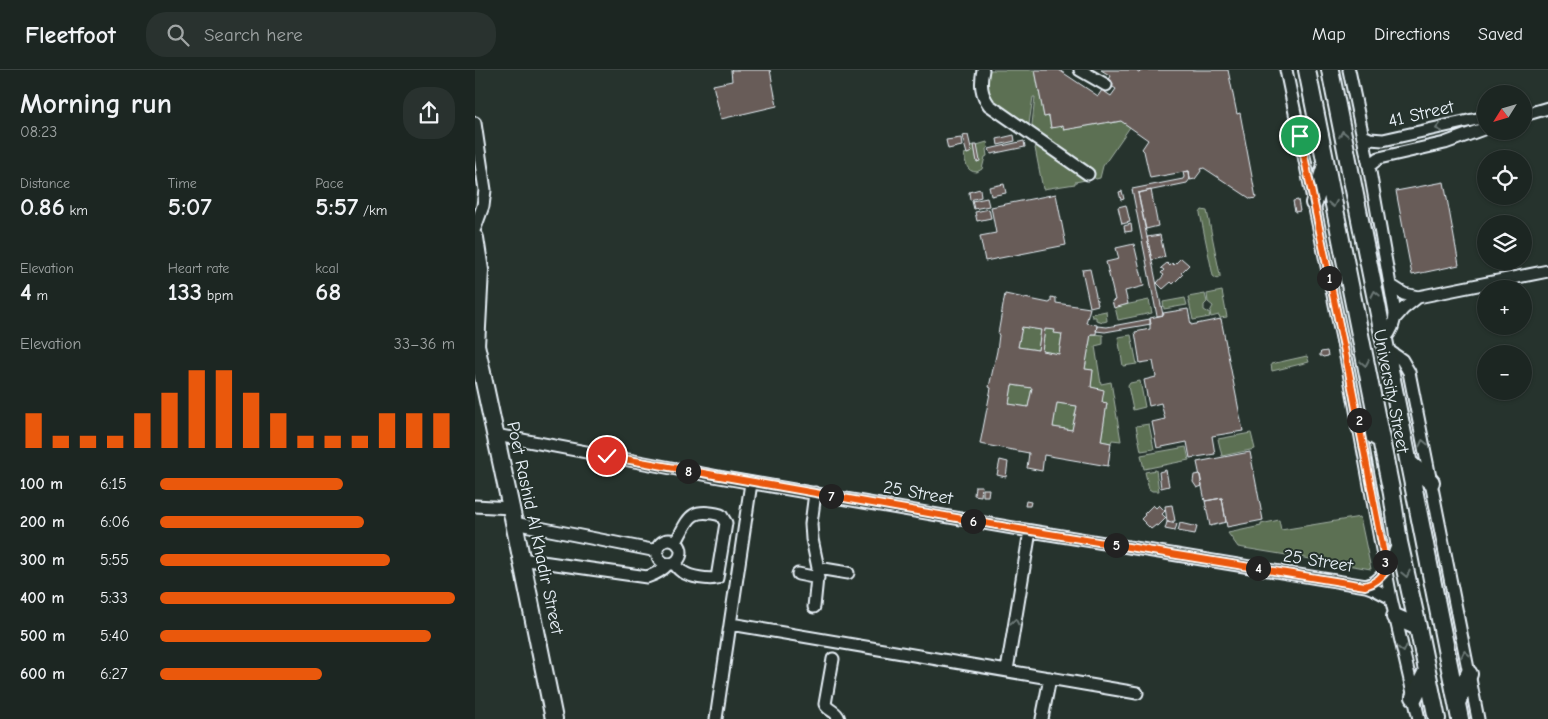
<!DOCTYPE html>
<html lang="en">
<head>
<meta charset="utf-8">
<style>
	body { margin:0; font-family:"Comic Neue",sans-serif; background:#29322f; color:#f1f3f6; height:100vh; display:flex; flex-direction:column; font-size:19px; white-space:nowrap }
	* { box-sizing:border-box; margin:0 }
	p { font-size:16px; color:#a0a5a5 }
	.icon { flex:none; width:28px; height:28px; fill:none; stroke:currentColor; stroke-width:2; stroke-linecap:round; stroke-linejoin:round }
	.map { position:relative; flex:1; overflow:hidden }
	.drawer { display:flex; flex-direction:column; background:#1c2622; width:475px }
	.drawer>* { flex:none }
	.needle { width:32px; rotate:233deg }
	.controls { position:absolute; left:1002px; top:15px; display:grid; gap:10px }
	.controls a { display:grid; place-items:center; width:55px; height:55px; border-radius:50%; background:#1c2622; box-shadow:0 1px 4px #0004,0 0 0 1px #3a4340; font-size:25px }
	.pin { position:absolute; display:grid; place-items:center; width:42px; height:42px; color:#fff; margin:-21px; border:2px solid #fff; border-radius:50%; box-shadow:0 1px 5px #0007 }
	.km { position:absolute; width:25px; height:25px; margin:-12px; border-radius:50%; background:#222; color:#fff; font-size:14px; line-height:25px; text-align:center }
	.round { display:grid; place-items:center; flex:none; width:52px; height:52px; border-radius:20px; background:#29322f }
	.head { display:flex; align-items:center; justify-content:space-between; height:85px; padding:0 20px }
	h1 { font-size:28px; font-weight:700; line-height:38px }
	.metrics { display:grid; grid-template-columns:repeat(3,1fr); gap:8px; height:85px; padding:5px 20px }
	.metrics div { display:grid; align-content:center }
	.metrics b { font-size:25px; font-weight:700 }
	.metrics small { font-size:14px; font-weight:400 }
	.metrics p { font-size:14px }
	.chart { height:140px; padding:10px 20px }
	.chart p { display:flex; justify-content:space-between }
	.chart svg { width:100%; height:90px; margin-top:5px; stroke:#ea580c; stroke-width:6 }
	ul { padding:0 20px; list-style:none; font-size:16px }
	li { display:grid; grid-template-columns:80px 60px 1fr; align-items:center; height:38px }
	li i { height:12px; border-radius:6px; background:#ea580c }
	header { display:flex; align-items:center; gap:30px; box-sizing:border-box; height:70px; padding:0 25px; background:#1c2622; border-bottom:1px solid #3a4340 }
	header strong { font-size:24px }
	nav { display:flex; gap:28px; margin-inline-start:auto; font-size:18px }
	.search { width:350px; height:45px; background:#29322f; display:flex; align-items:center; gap:12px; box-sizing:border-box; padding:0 18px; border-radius:20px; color:#a0a5a5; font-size:19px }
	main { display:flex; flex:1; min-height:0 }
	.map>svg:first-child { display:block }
	.green { fill:#5b6f52; stroke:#a2b0a5 }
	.building { fill:#685c58; stroke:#e8f1f8; fill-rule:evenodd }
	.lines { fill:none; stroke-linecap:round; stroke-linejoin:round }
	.street-casing { stroke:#e8f1f8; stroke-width:15 }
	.secondary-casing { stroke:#e8f1f8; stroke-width:20 }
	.street { stroke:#26332d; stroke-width:11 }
	.secondary { stroke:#26332d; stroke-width:16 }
	.oneway { stroke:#6a7674 }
	.route-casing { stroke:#fff; stroke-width:10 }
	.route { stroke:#ea580c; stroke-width:6 }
	.labels { text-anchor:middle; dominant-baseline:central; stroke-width:4; stroke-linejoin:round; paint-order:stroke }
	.street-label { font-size:18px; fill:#e8f1f8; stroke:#26332d }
</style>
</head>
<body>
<header>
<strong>Fleetfoot</strong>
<div class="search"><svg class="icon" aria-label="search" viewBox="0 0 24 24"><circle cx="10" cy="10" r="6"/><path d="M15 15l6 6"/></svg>Search here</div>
<nav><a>Map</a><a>Directions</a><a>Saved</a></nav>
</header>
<main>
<section class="drawer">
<div class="head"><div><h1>Morning run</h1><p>08:23</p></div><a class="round"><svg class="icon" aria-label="share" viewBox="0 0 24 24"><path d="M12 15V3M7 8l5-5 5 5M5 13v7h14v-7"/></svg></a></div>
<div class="metrics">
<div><p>Distance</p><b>0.86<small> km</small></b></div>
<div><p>Time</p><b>5:07</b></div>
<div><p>Pace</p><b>5:57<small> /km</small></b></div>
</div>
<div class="metrics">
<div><p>Elevation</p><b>4<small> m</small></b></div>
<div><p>Heart rate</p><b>133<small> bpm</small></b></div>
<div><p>kcal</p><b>68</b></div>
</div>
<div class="chart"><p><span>Elevation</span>33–36 m</p>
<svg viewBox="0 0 160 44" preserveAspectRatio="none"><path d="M5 44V27M15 44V38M25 44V38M35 44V38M45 44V27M55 44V17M65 44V6M75 44V6M85 44V17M95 44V27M105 44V38M115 44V38M125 44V38M135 44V27M145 44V27M155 44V27"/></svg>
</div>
<ul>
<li><b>100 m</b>6:15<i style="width:62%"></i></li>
<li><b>200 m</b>6:06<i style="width:69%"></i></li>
<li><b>300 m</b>5:55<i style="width:78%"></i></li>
<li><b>400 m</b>5:33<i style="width:100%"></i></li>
<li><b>500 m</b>5:40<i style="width:92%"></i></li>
<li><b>600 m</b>6:27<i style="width:55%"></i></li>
</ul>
</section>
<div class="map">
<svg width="1073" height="649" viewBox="0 0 1073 649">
	<rect width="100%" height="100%" fill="#26332d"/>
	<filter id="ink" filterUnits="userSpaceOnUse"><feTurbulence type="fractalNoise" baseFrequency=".02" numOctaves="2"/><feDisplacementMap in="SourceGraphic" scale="10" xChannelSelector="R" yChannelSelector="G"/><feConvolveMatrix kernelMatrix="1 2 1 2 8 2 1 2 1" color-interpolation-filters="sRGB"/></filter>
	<g filter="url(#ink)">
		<!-- green -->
		<path class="green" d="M509 0H560L569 47 574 46 576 58 588 56 589 60 635 52 636 53 646 51 655 57 628 96 625 108 621 109 556 63 560 27H558L553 61 517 37 508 8Z
			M512 72 513 78 511 79 512 86 510 87 507 99 502 102C491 102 491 93 489 84L497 82 496 76 499 75 502 92 504 91 502 75Z
			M564 73 616 109 600 112V114L568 119 560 78Z
			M727 140 732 141 745 205V207L742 209 738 206 725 143Z
			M747 221 752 247 745 248 744 245 736 247 735 242 738 236 733 232 732 224Z
			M730 224 732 232 729 235V240L734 243 735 247 718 250 713 227Z
			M710 228 712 235 689 239 688 232Z
			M674 230 677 243 643 250 640 237Z
			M631 241 632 251 628 252 621 250V247H617L616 244Z
			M547 257 566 260 563 280 543 277Z
			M570 259 580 260V263L587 264 584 284 567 281Z
			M616 264 628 265V274L620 276 626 314 636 312 646 371 637 370 636 373 626 371 632 333 627 332 628 320 616 317 618 300 610 299Z
			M656 265 662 294 648 296 643 267Z
			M832 286 834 292 797 301 796 294Z
			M665 311 670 337 658 340 653 316 655 313Z
			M537 315 557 318 553 337 534 334Z
			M582 333 602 336 597 360 578 357Z
			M674 354 679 379 666 381 661 356Z
			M776 363 780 379 747 386 743 369Z
			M711 377 714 390 669 399 666 385Z
			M681 400 684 421H677L674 419 670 402Z
			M885 447 896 499 763 477 753 463 786 456V454L804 450 806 460Z"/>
		<!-- building -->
		<path class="building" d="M256 0H295L302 36 246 49 238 15 257 11Z
			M560 0H584L623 26 627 20 636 26 641 19 632 13 636 6 626 0H663V2L671 0H753L762 44 765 43 781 128 776 129 729 98 725 99 726 101 720 109 715 110 714 101 675 108 669 81 667 79 673 70 646 51 635 53V52L589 60 588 56 576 58 574 46 569 47Z
			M493 65 497 82 492 84 487 66Z
			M539 65 540 71 523 75 522 69Z
			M486 68 487 76 473 79 471 70Z
			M549 71 550 77 516 84 514 79Z
			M499 75H502L505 91 502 92Z
			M714 101 715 109 712 113 663 123 688 245 682 246 657 119 708 109 709 107 708 102Z
			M969 112 984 195 937 205 921 121Z
			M529 114 531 123 516 126 514 117Z
			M505 119 506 127 495 130 494 122Z
			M676 120 683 156 671 159 663 123Z
			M647 121 649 129 646 130 644 122Z
			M581 124 591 175 510 191 505 166 521 163 516 137Z
			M512 128 514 136 499 139 497 131Z
			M823 130 825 141 820 142 818 131Z
			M651 135 655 152 647 154 643 137Z
			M514 139 516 148 502 151 500 142Z
			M656 154 657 161 650 162 649 156Z
			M685 165 690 187 677 190 672 167Z
			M659 174 669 216 650 221 653 234 639 238 637 231 640 230 631 192 644 189 641 178Z
			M706 188 714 195 706 203 708 204 698 214 696 212 688 219 682 213 689 205 686 203 689 200 686 198 692 193 695 196 697 193 699 195Z
			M615 199 623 235 615 237 607 200Z
			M530 224 574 233 576 232V227L581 228V233L615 238 611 253 622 255 621 264H616L610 299 618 300 616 317 629 320 627 332 632 333 626 371 636 373 633 396 569 385 567 401 552 398 554 383 505 374 516 318 514 317 522 281 524 265 523 264ZM547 257 566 260 563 280 543 277ZM570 259 580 260 579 263 587 264 584 284 567 281ZM537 315 557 318 553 337 534 334ZM582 333 602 336 597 360 578 357Z
			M713 239 716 255 746 249 768 361 737 366 740 384 715 388 712 372 682 378 677 352 690 349 686 333 674 336 669 310 681 307 678 291 665 293 660 262 675 259V248L689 245 688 243Z
			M675 249 676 254 630 262 621 261 622 256 632 257Z
			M852 281 853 286 848 287 847 286H845V283L846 282Z
			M775 382 788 450 752 457 747 428 730 431 722 392Z
			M525 390 533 392 531 407 522 405Z
			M691 400 694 416 686 418 684 402Z
			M725 404 727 416 722 418 718 412 719 405Z
			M500 416H507L506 426 499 425Z
			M508 419H514L513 426H508Z
			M747 428 751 452 735 456 730 431Z
			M551 431 556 432 555 436H550Z
			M678 435 681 438 684 435 690 441 687 444 691 448 683 456 681 455 676 459 666 449 670 445 669 444Z
			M697 435 700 451 692 452 690 436Z
			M692 452 702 454 700 461 690 459Z
			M705 453 722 457 720 464 703 461Z"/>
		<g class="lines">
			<defs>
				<path id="street" d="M508 0C505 14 506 24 514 35L613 104
					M605 0 631 15
					M811 0 872 292 916 528 944 649
					M874 0 894 96 920 243C920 254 916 262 909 270
					M1049 45 1073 38
					M0 53 10 120 8 136 0 158
					M888 66 895 69 908 70 1011 47
					M894 96 904 88 970 73 1011 58
					M915 215 929 224 943 227 1073 201
					M920 248 928 239 943 227
					M911 279 927 290 934 302 1003 649
					M21 365 244 407 538 458 891 516 899 519 916 528
					M0 436 36 438
					M39 453 182 481
					M182 482a12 12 0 1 1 24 0a12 12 0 1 1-24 0Z
					M46 489 172 507C181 504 187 501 193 494
					M199 493C202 497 203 500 208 502 215 507 233 510 242 508L251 453 246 445C215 437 214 448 201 472
					M343 498 373 503
					M323 504 343 508
					M891 516C911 510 916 490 924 472
					M339 537 343 498 337 469 336 454 340 423
					M256 554 662 623
					M358 589 350 634C353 641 362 641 364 649
					M532 600 555 461
					M241 649 276 413
					M567 649 575 608"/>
				<path id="secondary" d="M832 0 917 424 924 472 943 557 962 649
					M855 0 985 649
					M839 133 850 98
					M0 168 5 200 1 276
					M0 270 36 438 79 649
					M885 357 906 370
					M934 393 956 412
					M920 547 943 557
					M939 627 952 601
					M982 633 994 604"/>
			</defs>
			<!-- street casing -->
			<use href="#street" class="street-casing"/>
			<!-- secondary casing -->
			<use href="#secondary" class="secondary-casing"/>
			<!-- street -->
			<use href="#street" class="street"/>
			<!-- secondary -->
			<use href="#secondary" class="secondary"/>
		</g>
		<!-- one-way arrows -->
		<defs><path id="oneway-chevron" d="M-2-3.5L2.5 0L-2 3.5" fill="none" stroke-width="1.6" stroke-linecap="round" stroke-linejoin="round" transform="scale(1.25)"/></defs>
		<g class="oneway">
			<use href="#oneway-chevron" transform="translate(964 58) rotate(167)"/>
			<use href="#oneway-chevron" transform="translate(868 64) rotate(-101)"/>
			<use href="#oneway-chevron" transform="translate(858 134) rotate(79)"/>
			<use href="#oneway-chevron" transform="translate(900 224) rotate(-101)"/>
			<use href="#oneway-chevron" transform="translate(890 293) rotate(79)"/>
			<use href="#oneway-chevron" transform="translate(948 373) rotate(-102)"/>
			<use href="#oneway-chevron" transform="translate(931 504) rotate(77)"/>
			<use href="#oneway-chevron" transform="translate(540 552) rotate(-80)"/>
			<use href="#oneway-chevron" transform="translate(928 579) rotate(76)"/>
			<use href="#oneway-chevron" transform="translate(990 584) rotate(-101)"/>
		</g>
	</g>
	<g class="lines" filter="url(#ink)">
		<defs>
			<path id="route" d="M132 386 538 458 890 516C901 513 905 508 912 500L872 292 825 66"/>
		</defs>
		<!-- route casing -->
		<use href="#route" class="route-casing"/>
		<!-- route -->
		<use href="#route" class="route"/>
	</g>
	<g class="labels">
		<!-- street labels -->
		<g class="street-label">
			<text transform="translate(946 44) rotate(-13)">41 Street</text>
			<text transform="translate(916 321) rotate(79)">University Street</text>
			<text transform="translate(443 423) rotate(10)">25 Street</text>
			<text transform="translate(60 458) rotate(78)">Poet Rashid Al Khadir Street</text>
			<text transform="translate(843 491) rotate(9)">25 Street</text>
		</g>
	</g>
</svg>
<div class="controls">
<a><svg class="needle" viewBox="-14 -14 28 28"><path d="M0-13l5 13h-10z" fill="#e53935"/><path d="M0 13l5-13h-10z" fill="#a0a5a5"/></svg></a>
<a><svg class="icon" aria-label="locate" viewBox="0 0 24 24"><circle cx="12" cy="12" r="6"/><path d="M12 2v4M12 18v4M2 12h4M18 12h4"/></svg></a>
<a><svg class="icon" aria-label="layers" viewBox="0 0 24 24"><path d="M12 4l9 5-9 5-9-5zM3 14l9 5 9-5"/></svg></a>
<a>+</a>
<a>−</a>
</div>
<div class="pin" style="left:825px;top:66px;background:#1e9e55"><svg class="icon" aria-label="arrive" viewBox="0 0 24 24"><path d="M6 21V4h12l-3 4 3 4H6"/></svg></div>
<div class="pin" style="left:132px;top:386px;background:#d93025"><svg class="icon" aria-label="check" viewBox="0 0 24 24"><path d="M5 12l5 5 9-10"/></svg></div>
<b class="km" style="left:854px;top:208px">1</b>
<b class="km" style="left:884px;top:350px">2</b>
<b class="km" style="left:910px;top:492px">3</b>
<b class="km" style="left:783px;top:498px">4</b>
<b class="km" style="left:641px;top:475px">5</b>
<b class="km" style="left:498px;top:451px">6</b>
<b class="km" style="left:356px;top:426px">7</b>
<b class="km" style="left:213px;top:401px">8</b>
</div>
</main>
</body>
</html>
